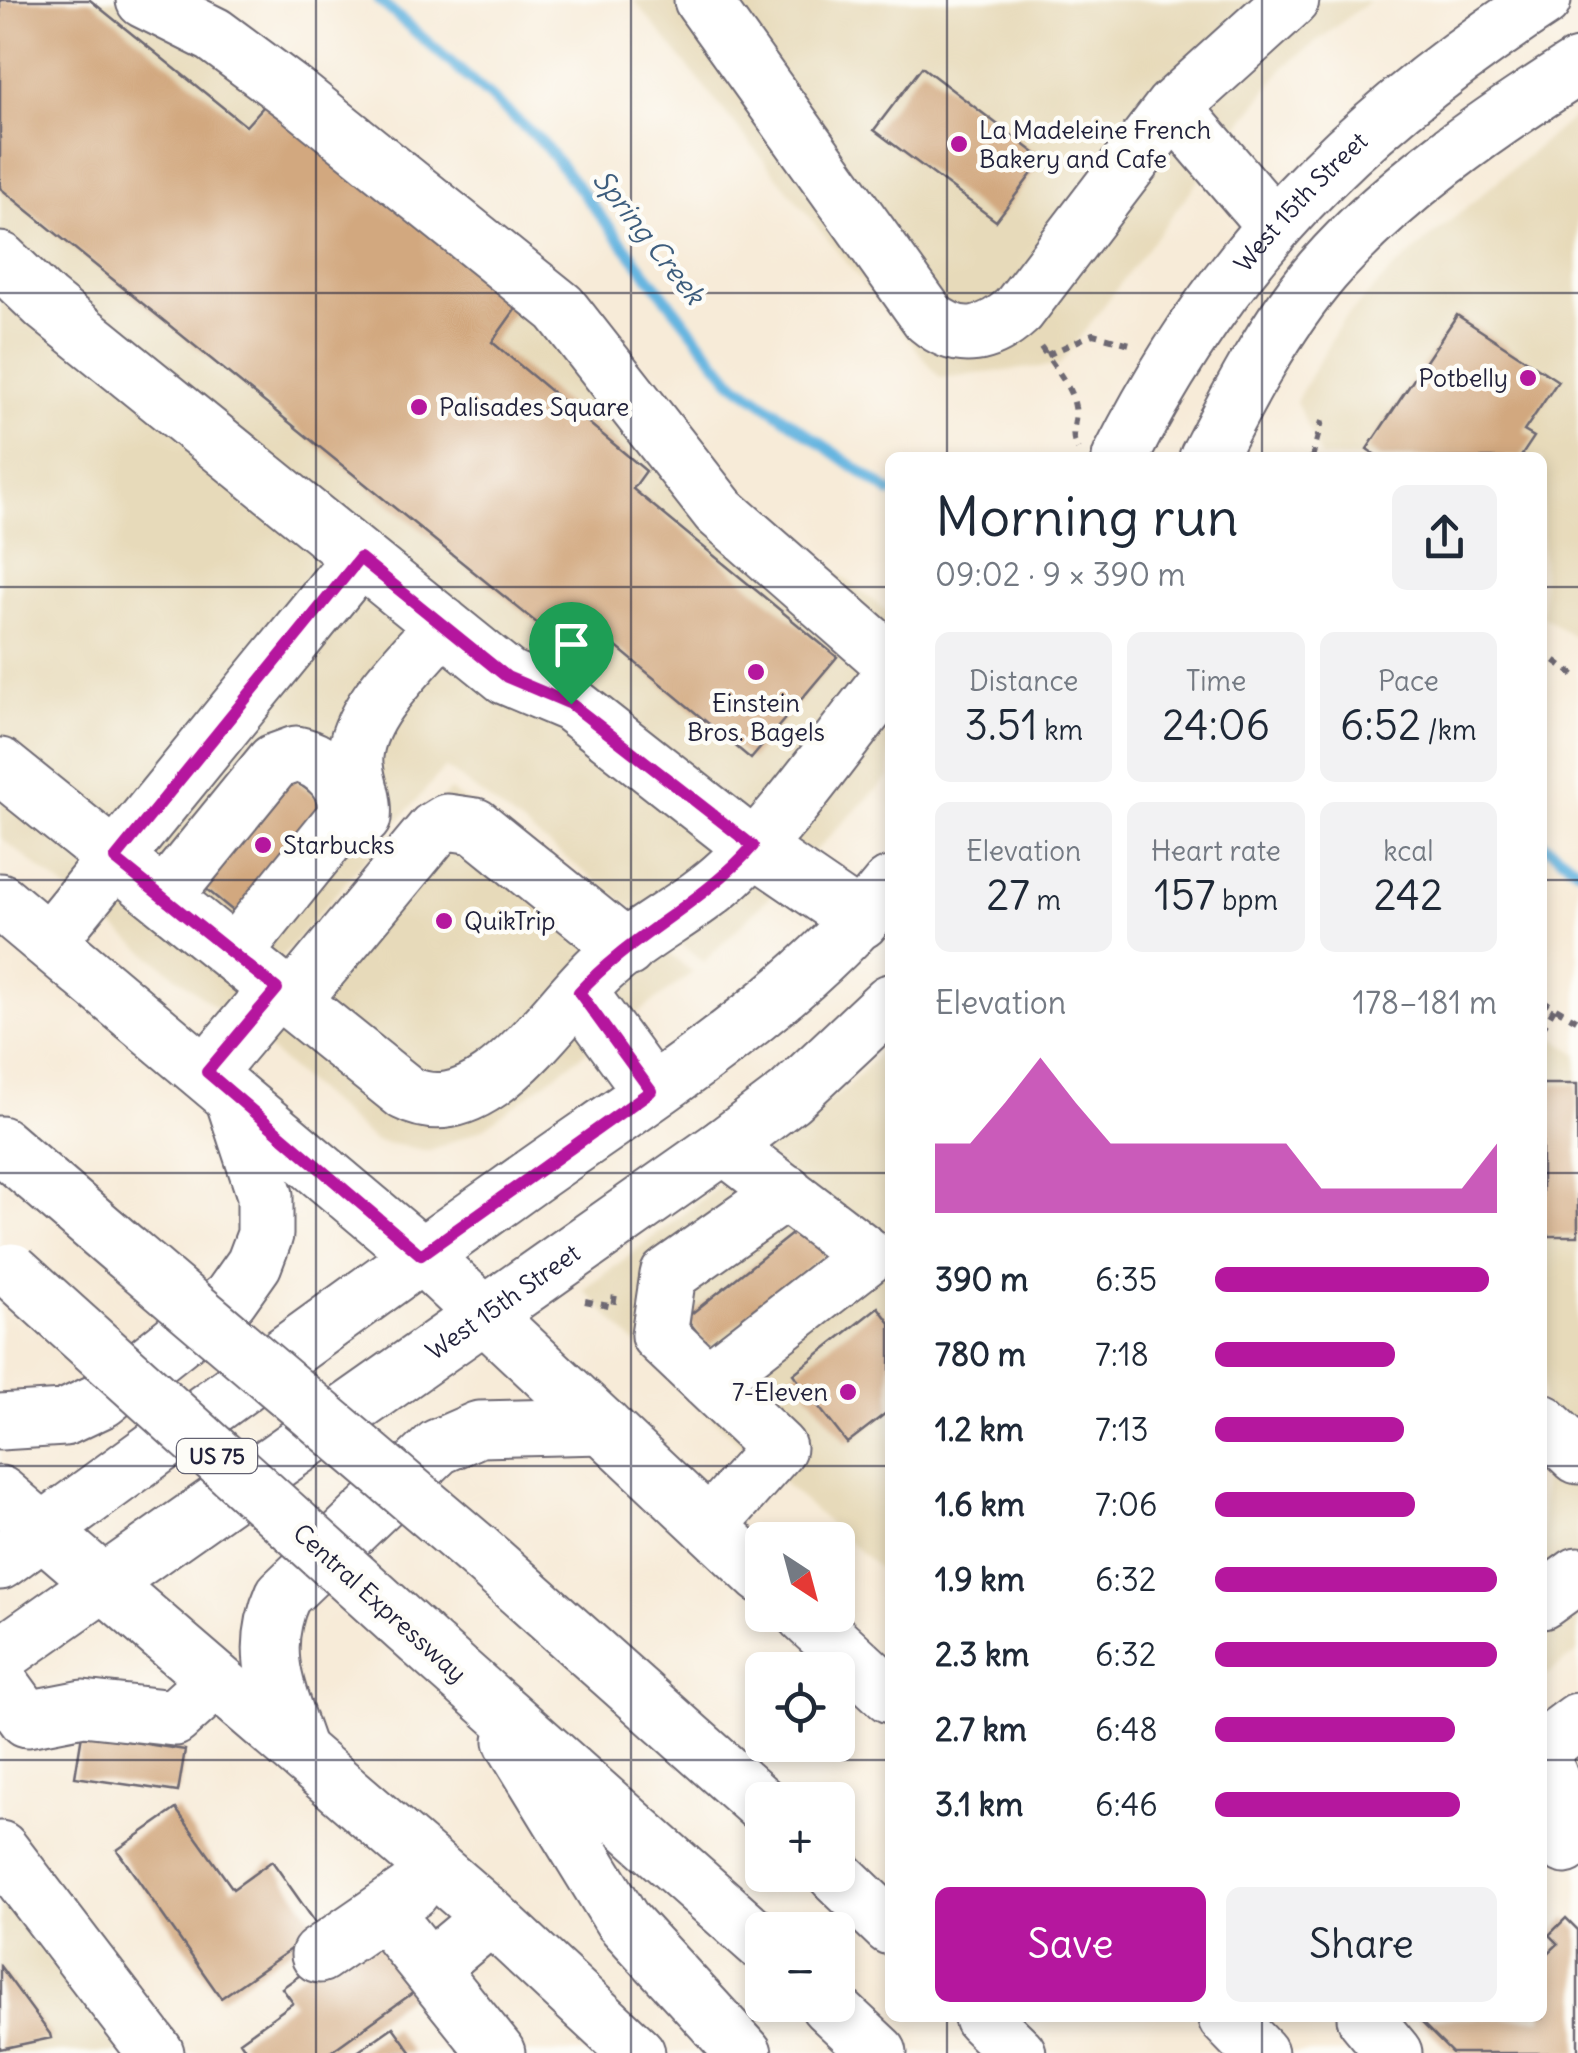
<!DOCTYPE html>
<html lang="en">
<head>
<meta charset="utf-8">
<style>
	body { margin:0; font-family:Delius,sans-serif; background:#f2f2f3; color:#1f2937; height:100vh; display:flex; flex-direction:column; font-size:38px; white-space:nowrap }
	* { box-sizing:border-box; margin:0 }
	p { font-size:32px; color:#747a83 }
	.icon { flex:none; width:55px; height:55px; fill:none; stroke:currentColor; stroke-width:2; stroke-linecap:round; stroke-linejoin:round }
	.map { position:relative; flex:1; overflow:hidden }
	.drawer { position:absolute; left:885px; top:452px; width:662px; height:1570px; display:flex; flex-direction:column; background:#fff; border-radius:15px; box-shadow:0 5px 15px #0003 }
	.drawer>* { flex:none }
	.needle { width:65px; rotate:144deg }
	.tools { position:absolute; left:745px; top:1522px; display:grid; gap:20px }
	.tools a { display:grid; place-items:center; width:110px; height:110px; border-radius:15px; background:#fff; box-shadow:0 5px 15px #0003; font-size:50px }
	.pin { position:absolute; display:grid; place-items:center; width:85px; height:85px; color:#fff; margin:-102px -42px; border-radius:50% 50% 50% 0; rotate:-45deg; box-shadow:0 0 10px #0007 }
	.pin .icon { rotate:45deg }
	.round { display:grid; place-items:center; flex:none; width:105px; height:105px; border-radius:15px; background:#f2f2f3 }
	.summary { display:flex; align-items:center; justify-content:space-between; height:170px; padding:0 50px }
	h1 { font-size:55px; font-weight:600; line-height:75px }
	.figures { display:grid; grid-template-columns:repeat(3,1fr); gap:15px; height:170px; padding:10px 50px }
	.figures div { display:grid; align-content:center; border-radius:15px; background:#f2f2f3; text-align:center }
	.figures b { font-size:42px; font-weight:600 }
	.figures small { font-size:28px; font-weight:400 }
	.figures p { font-size:28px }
	.chart { height:280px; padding:20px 50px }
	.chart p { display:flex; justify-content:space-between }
	.chart svg { width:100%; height:180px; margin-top:10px; fill:#b5179e; opacity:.7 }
	.button { display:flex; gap:20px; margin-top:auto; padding:20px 50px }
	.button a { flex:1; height:115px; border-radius:15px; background:#b5179e; color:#fff; font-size:40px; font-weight:600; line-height:115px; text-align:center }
	.button a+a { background:#f2f2f3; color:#1f2937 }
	ul { padding:0 50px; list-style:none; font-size:32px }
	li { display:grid; grid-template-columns:160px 120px 1fr; align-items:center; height:75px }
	li i { height:25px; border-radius:12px; background:#b5179e }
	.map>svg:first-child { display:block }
	.built { fill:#e7daba }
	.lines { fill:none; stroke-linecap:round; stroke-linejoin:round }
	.stream { stroke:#66b5e0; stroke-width:11 }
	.building { fill:#d2a87f }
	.minor-casing { stroke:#6d6872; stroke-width:59 }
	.major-casing { stroke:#6d6872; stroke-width:59 }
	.highway-casing { stroke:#6d6872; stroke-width:59 }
	.path { stroke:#6d6872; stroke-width:6; stroke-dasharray:8 8; stroke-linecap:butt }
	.minor { stroke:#fff; stroke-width:55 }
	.major { stroke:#fff; stroke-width:55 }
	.highway { stroke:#fff; stroke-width:55 }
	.highway-bridge-casing { stroke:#6d6872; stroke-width:59; stroke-linecap:butt }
	.highway-bridge { stroke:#fff; stroke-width:55 }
	.route-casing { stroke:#fff; stroke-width:20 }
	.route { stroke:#b5179e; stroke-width:12 }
	.grid { fill:none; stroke:#22223b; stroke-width:2.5; stroke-opacity:0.55 }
	.poi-dot { fill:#b5179e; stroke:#fdfcf7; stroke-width:4 }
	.labels { text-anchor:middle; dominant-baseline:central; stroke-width:9; stroke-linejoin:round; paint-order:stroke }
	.shield { fill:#fdfcf7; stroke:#646373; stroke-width:2.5 }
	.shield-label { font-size:22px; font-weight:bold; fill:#22223b }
	.poi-label { font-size:25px; fill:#22223b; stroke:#fdfcf7; text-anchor:start }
	.street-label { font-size:25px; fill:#22223b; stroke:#fdfcf7 }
	.water-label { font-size:28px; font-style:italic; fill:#3d5d7d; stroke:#fdfcf7 }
</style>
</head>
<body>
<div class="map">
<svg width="1578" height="2053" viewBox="0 0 1578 2053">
	<rect width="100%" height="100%" fill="#fdfcf7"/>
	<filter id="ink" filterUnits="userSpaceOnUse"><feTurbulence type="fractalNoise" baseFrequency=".01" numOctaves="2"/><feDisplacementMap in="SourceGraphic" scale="20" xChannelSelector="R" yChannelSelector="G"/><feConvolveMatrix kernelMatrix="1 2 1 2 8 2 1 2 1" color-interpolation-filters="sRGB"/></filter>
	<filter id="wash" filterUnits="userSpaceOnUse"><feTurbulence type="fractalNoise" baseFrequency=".0048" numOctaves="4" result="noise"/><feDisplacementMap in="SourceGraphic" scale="40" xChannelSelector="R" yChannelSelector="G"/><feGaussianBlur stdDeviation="2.25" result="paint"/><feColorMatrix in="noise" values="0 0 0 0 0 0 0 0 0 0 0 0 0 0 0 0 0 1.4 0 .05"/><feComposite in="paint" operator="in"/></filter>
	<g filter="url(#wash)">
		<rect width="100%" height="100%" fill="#f7ebd8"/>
		<!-- built -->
		<path class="built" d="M0 0H193L729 488 890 614V776L704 962 445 767 229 1018 0 837Z
			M634 0H1370L1284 67 1059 365 940 378Z
			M1578 113V640L1543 616 1542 458 1321 457 1296 401 1341 323 1391 271Z
			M450 790 693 972 484 1128 430 1151 374 1141 238 1023Z
			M1542 1031 1578 1054V1652L1543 1677Z
			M890 1041V1579L669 1379 584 1290 847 1088Z
			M0 1896 121 2053H0Z"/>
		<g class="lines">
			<!-- stream -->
			<path class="stream" d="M379 0 542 142 731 380 890 492
				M1542 843 1578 869"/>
		</g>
		<g id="blocks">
			<!-- building -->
			<path class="building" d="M0 0H90L246 126 272 97 522 300 492 342 646 471 633 489 837 657 751 759 601 634 559 641 0 188Z
				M922 67 1043 159 996 221 874 130Z
				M1457 315 1558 381 1524 431 1534 437 1520 458H1380L1367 449Z
				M283 770 332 810 243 919 194 879Z
				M1542 1084H1577L1578 1236H1542Z
				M807 1222 830 1250 708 1346 686 1318Z
				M878 1307 890 1323V1410L847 1443 793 1374Z
				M82 1734 185 1750 178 1792 75 1777Z
				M176 1809 233 1889 272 1861 320 1929 221 1998 117 1850Z
				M1566 1918 1578 1930V2053H1452L1417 2018H1542V1959L1558 1944 1549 1935Z
				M377 1941 414 1992 329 2053H248L240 2041 293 2003 282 1988 321 1960Z
				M0 1966 50 2034 51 2038 0 2049Z
				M393 2027 412 2053H356Z"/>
		</g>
	</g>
	<g filter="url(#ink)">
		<use href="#blocks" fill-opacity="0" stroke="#6d6872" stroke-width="2.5"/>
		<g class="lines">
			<defs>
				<path id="minor" d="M144 0 214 35 299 98 560 308 719 511 890 661
					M702 0 929 318C960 344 990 336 1018 310L1173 107 1291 0
					M1173 107 1273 224
					M0 260 46 304 507 677 571 704 753 847 861 921
					M0 766 406 1093C483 1132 553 1011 602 967 641 931 692 908 730 872 788 817 839 740 890 678
					M363 818C366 796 353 778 355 756 359 708 414 661 443 625
					M164 897 274 762 296 754C326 760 353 787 343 819L234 954
					M48 941 360 558
					M579 992 651 1091
					M292 1001 434 830 447 822 475 826 627 949
					M207 1072 277 989
					M707 1381 868 1256 724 1146
					M1542 1422 1578 1456
					M709 1526 778 1448 659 1335 668 1275 786 1192
					M1542 1601 1578 1575
					M0 1682 27 1719 83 1708 174 1718 215 1681
					M1542 1748 1578 1721
					M1542 1758 1560 1802 1565 1846
					M0 1849 156 2053
					M384 1912 497 2053
					M319 1955 412 1891
					M430 1968 491 1917
					M1365 2018 1394 2053"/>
				<g id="major">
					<path id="s1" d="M1120 458C1222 255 1355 123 1543 0"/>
					<path d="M1207 458C1240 393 1276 325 1323 270 1394 189 1488 124 1578 67"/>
					<path d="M0 901 421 1255 762 1576"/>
					<path d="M0 1422 64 1418 102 1400 230 1298 254 1264 265 1235V1195L233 1098"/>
					<path d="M0 1494 491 1917 637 2053"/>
					<path d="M0 1562C169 1439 338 1314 509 1193 635 1102 793 1006 890 885"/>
					<path d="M804 1615 890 1695"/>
					<path id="s2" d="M0 1656 724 1146 789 1097 890 1002"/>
					<path d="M298 1750C279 1693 257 1654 283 1595L438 1447 479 1429 603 1426"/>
					<path d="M1226 2018 1260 2053"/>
				</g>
				<path id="highway" d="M0 1144 127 1253
					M475 1549 762 1805
					M421 1640 762 1943
					M512 1741 622 1920 744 2053
					M836 1875 890 1927
					M828 2005 879 2053
					M982 2018 1018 2053"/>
			</defs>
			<!-- minor casing -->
			<use href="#minor" class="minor-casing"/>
			<!-- major casing -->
			<use href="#major" class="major-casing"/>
			<!-- highway casing -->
			<use href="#highway" class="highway-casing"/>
			<!-- path -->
			<path class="path" d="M1041 347C1052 364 1072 387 1075 407 1078 422 1068 434 1078 449
				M1047 355 1093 334 1130 344
				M1312 458 1322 421
				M1542 651 1578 678
				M1542 1000 1578 1021
				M1542 1029 1555 1007
				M585 1301 613 1307 615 1294"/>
			<!-- minor -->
			<use href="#minor" class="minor"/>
			<!-- major -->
			<use href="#major" class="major"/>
			<!-- highway -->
			<use href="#highway" class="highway"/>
			<defs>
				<path id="highway-bridge" d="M127 1253 475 1549
					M12 1271 421 1640"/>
			</defs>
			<!-- highway-bridge casing -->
			<use href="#highway-bridge" class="highway-bridge-casing"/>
			<!-- highway-bridge -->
			<use href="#highway-bridge" class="highway-bridge"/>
		</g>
	</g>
	<g class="lines" filter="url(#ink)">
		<defs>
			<path id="route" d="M360 558 507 677 571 704 753 846C702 904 630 936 579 992L651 1091 421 1255 207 1072 277 989 115 859Z"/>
		</defs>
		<!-- route casing -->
		<use href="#route" class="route-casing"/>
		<!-- route -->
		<use href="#route" class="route"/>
	</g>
	<!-- grid -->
	<path class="grid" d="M316 0V2053M631 0V2053M947 0V458M1262 0V458M0 293H1578M0 587H890M1542 587H1578M0 880H890M1542 880H1578M0 1173H890M1542 1173H1578M0 1466H890M1542 1466H1578M0 1760H890M1542 1760H1578M947 2018V2053M1262 2018V2053"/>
	<!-- markers -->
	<g class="poi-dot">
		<circle cx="959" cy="144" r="10"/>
		<circle cx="1528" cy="378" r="10"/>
		<circle cx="419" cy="407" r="10"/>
		<circle cx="756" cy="672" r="10"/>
		<circle cx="263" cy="845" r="10"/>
		<circle cx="444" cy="921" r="10"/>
		<circle cx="848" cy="1392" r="10"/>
	</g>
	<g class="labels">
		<!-- shield labels -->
		<rect class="shield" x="177" y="1439" width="80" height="34" rx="8"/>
		<g class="shield-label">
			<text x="217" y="1456">US 75</text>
		</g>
		<!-- poi labels -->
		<g class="poi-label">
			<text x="979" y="130">La Madeleine French<tspan x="979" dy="29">Bakery and Cafe</tspan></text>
			<text x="1508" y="378" text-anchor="end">Potbelly</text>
			<text x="439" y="407">Palisades Square</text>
			<text x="756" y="703" text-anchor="middle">Einstein<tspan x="756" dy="29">Bros. Bagels</tspan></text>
			<text x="283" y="845">Starbucks</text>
			<text x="464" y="921">QuikTrip</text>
			<text x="828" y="1392" text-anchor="end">7-Eleven</text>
		</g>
		<!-- street labels -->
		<g class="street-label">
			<text stroke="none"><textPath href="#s1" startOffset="315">West 15th Street</textPath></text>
			<text stroke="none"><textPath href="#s2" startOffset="615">West 15th Street</textPath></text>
			<text transform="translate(380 1603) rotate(42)">Central Expressway</text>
		</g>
		<!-- water labels -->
		<g class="water-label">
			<text transform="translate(649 237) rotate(52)">Spring Creek</text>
		</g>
	</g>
</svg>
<div class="tools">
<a><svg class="needle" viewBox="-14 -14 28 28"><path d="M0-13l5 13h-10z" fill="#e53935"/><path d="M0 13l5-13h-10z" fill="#747a83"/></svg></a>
<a><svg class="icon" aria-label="locate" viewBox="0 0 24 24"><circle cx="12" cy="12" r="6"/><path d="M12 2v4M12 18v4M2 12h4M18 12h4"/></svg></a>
<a>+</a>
<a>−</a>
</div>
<div class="pin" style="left:571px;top:704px;background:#1e9e55"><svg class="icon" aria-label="arrive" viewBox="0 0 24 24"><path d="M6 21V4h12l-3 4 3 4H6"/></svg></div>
<section class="drawer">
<div class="summary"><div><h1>Morning run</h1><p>09:02 · 9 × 390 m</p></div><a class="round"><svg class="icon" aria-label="share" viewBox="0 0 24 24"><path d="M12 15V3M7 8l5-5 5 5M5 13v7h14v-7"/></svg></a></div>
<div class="figures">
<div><p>Distance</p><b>3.51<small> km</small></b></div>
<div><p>Time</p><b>24:06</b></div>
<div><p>Pace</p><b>6:52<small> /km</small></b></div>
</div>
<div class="figures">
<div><p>Elevation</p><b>27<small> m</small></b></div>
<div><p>Heart rate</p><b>157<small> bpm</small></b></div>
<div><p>kcal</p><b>242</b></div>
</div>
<div class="chart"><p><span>Elevation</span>178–181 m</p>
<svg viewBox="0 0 160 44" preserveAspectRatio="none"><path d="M0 44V27L10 27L20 17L30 6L40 17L50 27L60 27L70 27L80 27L90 27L100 27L110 38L120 38L130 38L140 38L150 38L160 27V44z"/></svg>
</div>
<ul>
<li><b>390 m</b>6:35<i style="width:97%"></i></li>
<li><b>780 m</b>7:18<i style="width:64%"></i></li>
<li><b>1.2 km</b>7:13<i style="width:67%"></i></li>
<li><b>1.6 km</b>7:06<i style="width:71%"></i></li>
<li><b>1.9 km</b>6:32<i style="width:100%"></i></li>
<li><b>2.3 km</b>6:32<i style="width:100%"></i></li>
<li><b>2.7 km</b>6:48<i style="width:85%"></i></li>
<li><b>3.1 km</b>6:46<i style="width:87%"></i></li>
</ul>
<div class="button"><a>Save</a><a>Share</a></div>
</section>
</div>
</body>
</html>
